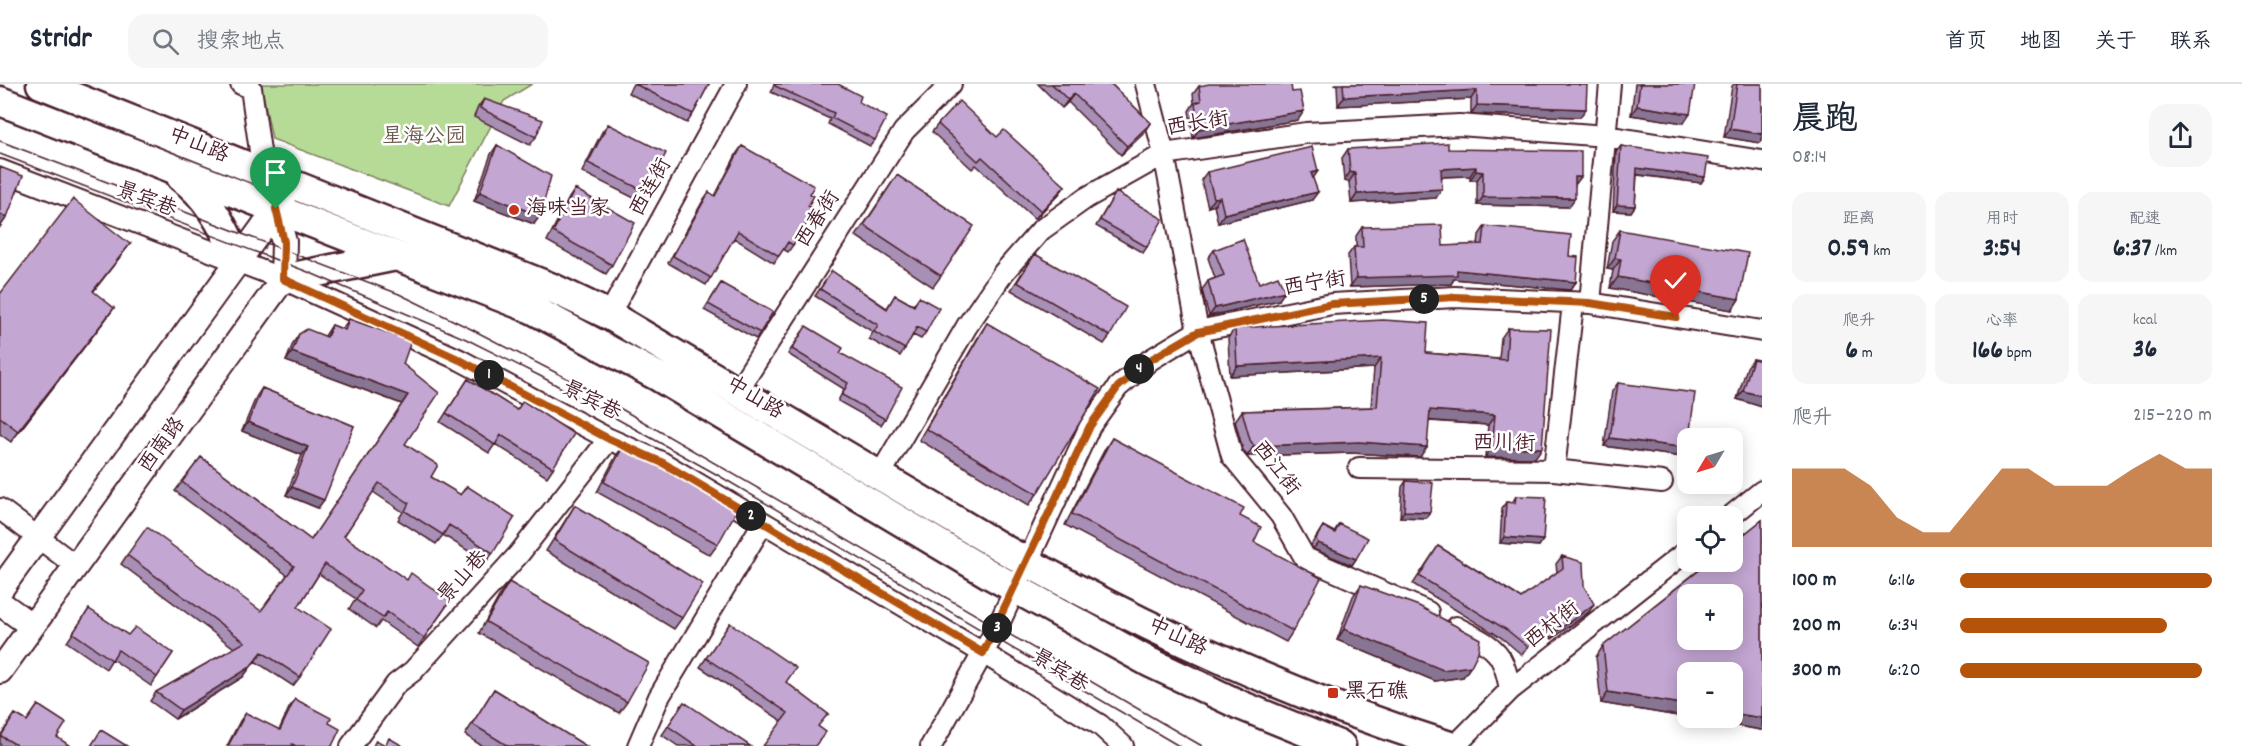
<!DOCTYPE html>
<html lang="zh">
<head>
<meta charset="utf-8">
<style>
	body { margin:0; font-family:Dekko,"LXGW WenKai TC",sans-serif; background:#f6f6f7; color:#1f2937; height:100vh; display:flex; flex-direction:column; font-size:22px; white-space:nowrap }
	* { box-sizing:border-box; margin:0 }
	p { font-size:20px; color:#747a83 }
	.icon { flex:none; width:33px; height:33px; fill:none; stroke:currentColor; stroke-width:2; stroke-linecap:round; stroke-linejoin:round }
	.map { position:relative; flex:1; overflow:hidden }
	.panel { display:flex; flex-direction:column; background:#fff; width:480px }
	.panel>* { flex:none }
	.needle { width:39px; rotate:232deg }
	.controls { position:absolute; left:1677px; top:344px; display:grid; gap:12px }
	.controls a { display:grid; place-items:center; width:66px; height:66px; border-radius:12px; background:#fff; box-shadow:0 3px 15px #0003; font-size:30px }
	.pin { position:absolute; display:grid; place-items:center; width:51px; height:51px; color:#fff; margin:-62px -26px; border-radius:50% 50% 50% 0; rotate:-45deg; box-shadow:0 0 6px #0007 }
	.pin .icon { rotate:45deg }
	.km { position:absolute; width:30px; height:30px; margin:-15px; border-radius:50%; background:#222; color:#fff; font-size:16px; line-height:30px; text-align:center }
	.round { display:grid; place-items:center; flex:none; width:63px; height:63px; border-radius:18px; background:#f6f6f7 }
	.overview { display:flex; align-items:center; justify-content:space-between; height:102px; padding:0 30px }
	h1 { font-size:33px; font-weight:700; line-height:45px }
	.figures { display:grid; grid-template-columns:repeat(3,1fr); gap:9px; height:102px; padding:6px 30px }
	.figures div { display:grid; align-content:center; border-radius:15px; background:#f6f6f7; text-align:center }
	.figures b { font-size:26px; font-weight:700 }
	.figures small { font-size:16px; font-weight:400 }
	.figures p { font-size:16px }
	.chart { height:168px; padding:12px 30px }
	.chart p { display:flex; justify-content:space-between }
	.chart svg { width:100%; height:108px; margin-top:6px; fill:#b45309; opacity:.7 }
	ul { padding:0 30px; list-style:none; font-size:20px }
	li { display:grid; grid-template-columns:96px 72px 1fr; align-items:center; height:45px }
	li i { height:15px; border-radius:8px; background:#b45309 }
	header { display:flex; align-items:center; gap:36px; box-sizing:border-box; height:84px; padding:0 30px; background:#fff; border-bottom:2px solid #e0e1e3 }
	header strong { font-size:28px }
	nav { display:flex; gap:33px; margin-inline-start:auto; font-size:21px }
	.search { width:420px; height:54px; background:#f6f6f7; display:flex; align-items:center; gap:15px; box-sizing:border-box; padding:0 21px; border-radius:18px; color:#747a83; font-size:22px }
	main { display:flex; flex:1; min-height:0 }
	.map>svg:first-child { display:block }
	.green { fill:#b6db97; stroke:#807d61; stroke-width:1.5 }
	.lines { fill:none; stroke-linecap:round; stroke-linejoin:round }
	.minor-casing { stroke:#4a1f2b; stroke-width:24 }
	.major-casing { stroke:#4a1f2b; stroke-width:28 }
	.highway-casing { stroke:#4a1f2b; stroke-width:33 }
	.minor { stroke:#fff; stroke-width:20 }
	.major { stroke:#fff; stroke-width:24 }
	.highway { stroke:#fff; stroke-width:28 }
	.tram { stroke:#4a1f2b; stroke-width:1.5 }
	.wall { fill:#a88fb5; stroke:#4a1f2b; stroke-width:1.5 }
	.shaded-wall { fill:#887493; stroke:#4a1f2b; stroke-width:1.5 }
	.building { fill:#c3a6d2; stroke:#4a1f2b; stroke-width:1.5; fill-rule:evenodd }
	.route-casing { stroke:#fff; stroke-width:12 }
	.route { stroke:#b45309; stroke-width:8 }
	.poi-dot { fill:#c8321e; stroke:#fff; stroke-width:2 }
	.labels { text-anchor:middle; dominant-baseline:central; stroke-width:5; stroke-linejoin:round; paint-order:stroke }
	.street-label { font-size:21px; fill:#4a1f2b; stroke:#fff }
	.park-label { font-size:21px; fill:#6a574b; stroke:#fff }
	.poi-label { font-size:21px; fill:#4a1f2b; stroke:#fff; text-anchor:start }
</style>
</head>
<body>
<header>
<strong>Stridr</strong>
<div class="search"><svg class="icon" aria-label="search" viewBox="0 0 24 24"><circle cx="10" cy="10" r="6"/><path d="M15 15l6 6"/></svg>搜索地点</div>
<nav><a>首页</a><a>地图</a><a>关于</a><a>联系</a></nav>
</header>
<main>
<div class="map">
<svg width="1762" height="662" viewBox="0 0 1762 662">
	<rect width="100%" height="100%" fill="#fff"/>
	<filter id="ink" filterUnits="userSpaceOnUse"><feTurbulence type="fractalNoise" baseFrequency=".0167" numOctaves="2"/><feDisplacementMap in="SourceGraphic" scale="12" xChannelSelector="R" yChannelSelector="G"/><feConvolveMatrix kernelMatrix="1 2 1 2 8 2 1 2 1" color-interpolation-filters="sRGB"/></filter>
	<g filter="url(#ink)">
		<!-- green -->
		<path class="green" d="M261 0H532L504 17 449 122 272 55Z"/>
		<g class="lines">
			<defs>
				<path id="minor" d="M241 0 251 4 263 88
					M1146 0 1164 70 1198 247 1232 372 1281 432 1305 474 1428 528
					M0 86 283 195 460 276 609 355 663 379 983 569 1100 641 1123 662
					M1590 219 1610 0
					M609 231 736 0
					M738 306 904 47 951 0
					M1359 384 1554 386 1662 398
					M1554 386 1573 220
					M880 391 967 242 1004 188 1041 146 1086 114 1164 70 1306 49 1459 41 1606 52 1762 77
					M0 425 76 482
					M1731 432 1762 407
					M1456 543C1492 563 1503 563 1510 606
					M351 662 396 600 413 587 519 470 609 355
					M638 662 659 613 763 439
					M931 662 998 542 1090 342 1118 303 1150 276 1198 247 1332 220 1455 213 1590 219 1762 247
					M1455 662 1510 606 1688 466"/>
				<path id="major" d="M0 506 276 125 283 118
					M0 519 32 542
					M0 587 283 195 284 158 271 110"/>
				<path id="highway" d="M41 0 550 203 609 231 1007 467C1148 546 1296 614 1450 662
					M0 17 532 225 659 293 991 491 1149 578 1240 621 1341 662
					M181 93C209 113 226 146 238 177
					M283 195 396 172"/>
			</defs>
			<!-- minor casing -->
			<use href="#minor" class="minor-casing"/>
			<!-- major casing -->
			<use href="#major" class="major-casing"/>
			<!-- highway casing -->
			<use href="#highway" class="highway-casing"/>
			<!-- minor -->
			<use href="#minor" class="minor"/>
			<!-- major -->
			<use href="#major" class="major"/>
			<!-- highway -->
			<use href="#highway" class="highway"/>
			<!-- tram -->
			<path class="tram" d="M0 57 399 210 471 245 580 301 1202 662
				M0 70 308 188 466 255 540 292 716 390 1179 662"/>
		</g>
		<!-- wall -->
		<path class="wall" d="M633 0H709L693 30 687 39 628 9Z
			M774 0H838L859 18 875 56 870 62 828 40 830 35 771 8Z
			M1038 0H1111L1151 39 1145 48 1121 71 1068 18 1062 24Z
			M1334 0H1579L1580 33 1471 30V15L1338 22 1337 1Z
			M1635 0H1695L1684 39 1631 31Z
			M1734 0H1762V57L1760 59 1724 53 1732 2Z
			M1199 2 1292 8 1298 36 1193 54 1189 27 1194 19 1193 10Z
			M484 15 536 53 530 61 474 33 478 23Z
			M608 40 646 108 640 117 582 88 602 48Z
			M938 40 997 53 1065 102 1059 110 1035 135 976 81 972 85 932 48Z
			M497 61 534 140 474 117 491 70Z
			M742 62 810 110 808 122 793 161 788 168 783 165 774 179 734 154 706 201 668 179 704 115 709 108 715 112 737 69Z
			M1621 62 1705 93 1701 99 1637 91 1635 122 1631 128 1613 127 1616 68Z
			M1348 65H1448L1575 101 1569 123 1477 121V96H1470V92L1442 93 1436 114 1351 119 1349 98 1344 97 1342 74Z
			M1207 88 1313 94 1312 116 1218 139 1214 121 1208 123 1201 96Z
			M897 91 941 192 933 203 856 152Z
			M575 105 612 181 606 190 547 157 569 114Z
			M1116 108 1147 163 1143 169 1096 142Z
			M1485 142 1569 172 1576 198 1570 206 1454 195 1451 200 1350 203 1348 171 1354 163H1356V152L1362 143 1443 162 1478 161 1479 151Z
			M1620 146 1739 215 1732 226 1610 204 1613 186 1607 185 1612 157Z
			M130 160 93 208 114 224 11 358 0 350V210Z
			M1214 166 1259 199 1279 216 1209 232 1202 206 1208 197 1215 194 1208 174Z
			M1029 178 1110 252 1104 260 1011 206Z
			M832 187 887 224 895 211 913 221 919 213 926 248 921 255 913 251 900 272 869 255 873 248 815 212Z
			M721 199 760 249 756 255 704 226Z
			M349 235 403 280 405 360 431 393 460 411 467 402 493 469 486 478 443 451 436 460 398 436 403 428 373 408 344 452 407 496 450 517 418 563 381 537 376 544 349 525 356 515 319 490 298 523 300 593 293 602 255 577 243 593 175 635 150 617 156 608 234 564 121 480 127 471 261 527 287 491 175 407 201 373 311 456 402 320 286 277 293 259 299 250 325 252 332 241 342 245Z
			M987 239 1037 410 1029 421 919 356 980 250Z
			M1235 244 1426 269 1499 275 1501 254 1508 244 1535 374 1485 373 1488 341 1429 337 1420 373 1352 369 1247 372 1243 366 1235 337 1242 327 1371 323 1374 284 1230 292 1228 254Z
			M802 248 840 269 885 335 881 341 838 317 844 305 788 270Z
			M1753 275 1762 277V323L1737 315 1747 283Z
			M468 295 553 384 547 393 495 360 489 369 440 338Z
			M1618 299 1682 373 1604 362 1612 307Z
			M262 304 354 342 318 424 286 411 302 371 242 347 256 313Z
			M1112 354 1240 432 1254 458 1293 547 1286 558 1065 441 1105 365Z
			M624 361 718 460 710 471 597 408 616 372Z
			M1406 397 1426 434 1400 433 1402 403Z
			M1516 412 1543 456 1539 462 1500 459 1502 424 1506 418 1512 419Z
			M575 421 682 534 674 545 546 467Z
			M1762 436V646L1601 619 1596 573 1603 562Z
			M1339 440 1356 475 1352 481 1313 465 1311 461 1323 442 1334 448Z
			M1438 462 1521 514 1557 488 1556 480 1562 472 1584 502 1589 528 1552 555 1542 543 1522 571 1502 554 1413 500Z
			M509 498 627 618 619 629 479 549 501 509Z
			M1361 501 1471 582 1463 593 1435 597 1337 556 1353 512Z
			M89 525 128 551 173 569 151 602 112 575 106 585 67 558Z
			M730 539 786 598 828 630 782 637 700 583Z
			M494 605 586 662H482L465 651Z
			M295 615 329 639 332 662H227L240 637 246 629 279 646 289 624Z
			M684 618 750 662H678L662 651Z
			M38 621 57 653 70 662H0V652L15 630 27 637Z"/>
		<!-- shaded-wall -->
		<path class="shaded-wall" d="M1477 6 1471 15 1338 22 1344 13Z
			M1074 10 1068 18 1062 24 1068 16Z
			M1477 21 1586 25 1580 33 1471 30Z
			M1637 22 1690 30 1684 39 1631 31Z
			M1304 27 1298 36 1193 54 1199 45Z
			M1151 39 1145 48 1121 71 1127 62Z
			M1730 45 1762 50V57L1760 59 1724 53Z
			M1476 83 1470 92 1435 93 1441 85Z
			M1637 84 1705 93 1701 99 1633 90Z
			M1318 87 1312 96 1311 89Z
			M1476 87 1483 88 1477 96H1470Z
			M1350 88 1355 89 1349 98 1344 97Z
			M1575 93H1581L1575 101Z
			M1065 102 1059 110 1035 135 1041 127Z
			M1442 105 1436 114 1351 119 1357 110Z
			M480 108 540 132 534 140 474 117Z
			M1318 108 1312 116 1218 139 1224 130Z
			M1220 113 1214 121 1208 123 1214 114Z
			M1483 113 1575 114 1569 123 1477 121Z
			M1617 121 1635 122 1631 128 1613 127Z
			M0 130 7 133 0 143Z
			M1615 174 1621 175 1613 186 1607 185Z
			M1457 186 1576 198 1570 206 1454 195 1451 200 1350 203 1356 194Z
			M1618 193 1739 215 1732 226 1610 204Z
			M1285 207 1279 216 1209 232 1215 224Z
			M114 224 106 235 11 358 18 347Z
			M292 268 408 311 402 320 286 277Z
			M1381 274 1374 284 1230 292 1237 282Z
			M1743 307 1762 312V323L1737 315Z
			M1430 326 1495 331 1488 341 1423 336Z
			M248 338 308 363 302 371 242 347Z
			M1610 354 1688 364 1682 373 1604 362Z
			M1359 358 1427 363 1420 373 1352 369 1247 372 1254 362Z
			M1492 363 1542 364 1535 374 1485 373Z
			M292 403 324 416 318 424 286 411Z
			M1404 427 1430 428 1426 434 1400 433Z
			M1504 453 1543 456 1539 462 1500 459Z
			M1318 459 1356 475 1352 481 1313 465Z
			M1594 520 1589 528 1552 555 1557 547Z
			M1344 545 1471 582 1463 593 1435 597 1337 556Z
			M262 568 243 593 175 635 181 626Z
			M1608 608 1688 621V633H1732V629L1762 634V646L1601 619Z"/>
		<!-- building -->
		<path class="building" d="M635 0H709L693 30Z
			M775 0H838L861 12 859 18 887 33 875 56 832 34 834 29 775 2Z
			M1052 0H1111L1151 39 1127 62 1074 10 1068 16Z
			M1209 0H1291L1292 8 1300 7 1304 27 1199 45 1195 19 1201 17 1199 2Z
			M1343 0H1579V1H1587L1586 25 1477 21V6L1344 13Z
			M1640 0H1695L1690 30 1637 22Z
			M1737 0H1762V50L1730 45Z
			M484 15 543 36 536 53 480 24Z
			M959 17 997 53 1004 46 1065 102 1041 127 982 73 978 77 938 40Z
			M608 40 666 69 646 108 588 79Z
			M1448 59V65L1581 67V93H1575V114L1483 113V88L1476 87V83L1441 85 1442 105 1357 110 1355 89 1350 88 1348 65Z
			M497 61 551 92 540 132 480 108Z
			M742 62 814 102 810 110 814 112 808 122 815 126 793 161 788 158 779 172 738 147 711 194 673 172 709 108 715 112Z
			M1621 62 1708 74 1705 93 1637 84 1635 122 1617 121Z
			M1312 63 1318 87 1311 89 1318 108 1224 130 1220 113 1214 114 1207 88Z
			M0 83 23 92 7 133 0 130Z
			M897 91 974 142 941 192 864 141Z
			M575 105 635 139 612 181 553 148Z
			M1116 108 1163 135 1147 163 1100 136Z
			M73 115 130 160 93 207 114 224 18 347 0 333V210Z
			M1442 141 1443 162 1483 160 1485 142 1571 151 1569 172 1578 173 1576 198 1457 186V191L1356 194 1354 163H1363L1362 143Z
			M1620 146 1748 169 1739 215 1618 193 1621 175 1615 174Z
			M1243 155 1259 199 1278 192 1285 207 1215 224 1208 197 1224 191 1214 166Z
			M1035 170 1126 223 1110 252 1017 198Z
			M832 187 887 225 895 211 914 222 919 213 939 224 926 248 917 243 905 265 874 248 878 241 820 205Z
			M721 199 773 228 760 249 708 220Z
			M349 235 411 257 403 280 439 309 405 360 438 381 431 393 461 411 467 402 515 433 493 469 449 441 443 451 405 427 409 419 379 399 344 452 407 496 411 489 450 517 424 554 387 528 383 534 356 516 362 506 325 480 298 523 331 545 300 593 262 568 249 584 181 626 156 608 245 558 127 471 147 443 261 527 294 482 182 398 201 373 311 456 408 311 292 268 299 250 307 245 327 253 332 241 345 246Z
			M1383 236 1428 239 1426 269 1506 276 1508 244 1551 245 1542 364 1492 363 1495 331 1430 326 1427 363 1359 358 1254 362 1250 356 1242 327 1377 323 1381 274 1237 282 1235 244Z
			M987 239 1100 305 1037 410 926 345Z
			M806 242 843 264 840 269 902 303 885 335 842 311 848 299 792 265Z
			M1753 275 1762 277V312L1743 307Z
			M468 295 517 326 523 317 574 350 553 384 501 351 495 361 446 329Z
			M1618 299 1695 309 1689 354H1688V364L1610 354Z
			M262 304 354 342 324 416 292 403 308 363 248 338Z
			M1112 354 1244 424 1240 432 1261 443 1254 458 1321 494 1293 547 1072 430Z
			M624 361 738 424 718 460 604 398Z
			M1406 397 1433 399 1430 428 1404 427Z
			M1516 412 1546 413 1543 456 1504 453 1506 418 1515 419Z
			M575 421 703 500 682 534 554 456Z
			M1762 436V634L1732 629V588H1688V621L1608 608 1603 562 1711 477H1732V460ZM1688 510H1732V555H1688Z
			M1339 440 1368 454 1356 475 1318 459 1316 455 1323 442 1335 449Z
			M1438 462 1521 514 1563 484 1562 472 1583 478 1584 502 1594 520 1557 547 1548 535 1528 563 1507 546 1419 492Z
			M509 498 649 579 627 618 486 538Z
			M1361 501 1419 522 1480 555 1478 568 1471 582 1443 586 1344 545Z
			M89 525 128 551 135 543 173 569 157 593 118 566 112 576 73 549Z
			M730 539 796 584 786 598 828 630 818 642 826 648 815 662H763L788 629 706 574Z
			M494 605 586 662H508L472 640Z
			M295 615 331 634 329 639 340 645 332 662H296L292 660 291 662H228L246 629 280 646Z
			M684 618 750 662H697L668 642Z
			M38 621 66 639 57 653 70 662H18L1 652 15 630 27 637Z
			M101 646 127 662H91Z
			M389 654 403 662H373L376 656 385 661Z"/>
	</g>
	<g class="lines" filter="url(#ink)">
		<defs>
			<path id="route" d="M276 125 284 158 283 195 460 276 609 355 663 379 983 569 1090 342 1118 303 1150 276 1198 248 1332 220 1455 213 1590 219 1676 233"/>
		</defs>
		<!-- route casing -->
		<use href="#route" class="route-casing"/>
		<!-- route -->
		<use href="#route" class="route"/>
	</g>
	<!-- markers -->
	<g class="poi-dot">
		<circle cx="514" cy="126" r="6"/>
		<rect x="1327" y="603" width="12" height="12" rx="3"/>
	</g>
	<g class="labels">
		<!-- street labels -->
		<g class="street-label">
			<text transform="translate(1198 41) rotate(-9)">西长街</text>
			<text transform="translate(198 62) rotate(22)">中山路</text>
			<text transform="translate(652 104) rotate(-61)">西连街</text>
			<text transform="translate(146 117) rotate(21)">景宾巷</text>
			<text transform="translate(819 136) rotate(-57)">西春街</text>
			<text transform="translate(1315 201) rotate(-9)">西宁街</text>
			<text transform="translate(754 315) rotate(31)">中山路</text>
			<text transform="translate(591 318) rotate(27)">景宾巷</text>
			<text transform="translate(1504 361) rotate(1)">西川街</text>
			<text transform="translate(163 362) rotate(-54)">西南路</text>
			<text transform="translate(1275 385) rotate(52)">西江街</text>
			<text transform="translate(464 494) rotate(-48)">景山巷</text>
			<text transform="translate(1553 542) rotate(-38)">西村街</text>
			<text transform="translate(1177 554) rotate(25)">中山路</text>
			<text transform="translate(1059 588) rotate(32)">景宾巷</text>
		</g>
		<!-- park labels -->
		<g class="park-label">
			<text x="424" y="54">星海公园</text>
		</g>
		<!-- poi labels -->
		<g class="poi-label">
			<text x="526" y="126">海味当家</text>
			<text x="1345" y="609">黑石礁</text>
		</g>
	</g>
</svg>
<div class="controls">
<a><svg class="needle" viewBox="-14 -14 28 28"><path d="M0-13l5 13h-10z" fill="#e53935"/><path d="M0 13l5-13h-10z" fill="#747a83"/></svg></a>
<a><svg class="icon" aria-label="locate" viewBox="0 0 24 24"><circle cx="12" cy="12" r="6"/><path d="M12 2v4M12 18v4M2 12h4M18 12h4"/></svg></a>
<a>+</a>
<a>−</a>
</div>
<div class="pin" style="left:276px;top:125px;background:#1e9e55"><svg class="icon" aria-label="arrive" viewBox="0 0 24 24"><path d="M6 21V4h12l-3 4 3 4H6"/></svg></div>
<div class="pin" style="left:1676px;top:233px;background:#d93025"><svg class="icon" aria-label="check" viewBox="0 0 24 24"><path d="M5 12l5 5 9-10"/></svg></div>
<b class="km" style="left:489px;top:291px">1</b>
<b class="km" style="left:751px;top:432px">2</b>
<b class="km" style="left:997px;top:544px">3</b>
<b class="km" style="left:1139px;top:285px">4</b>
<b class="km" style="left:1424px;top:215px">5</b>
</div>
<section class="panel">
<div class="overview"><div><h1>晨跑</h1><p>08:14</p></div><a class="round"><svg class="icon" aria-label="share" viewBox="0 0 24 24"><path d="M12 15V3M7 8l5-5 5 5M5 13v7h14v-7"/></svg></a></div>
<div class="figures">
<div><p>距离</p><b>0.59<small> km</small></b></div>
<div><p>用时</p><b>3:54</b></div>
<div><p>配速</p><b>6:37<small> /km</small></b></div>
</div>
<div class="figures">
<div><p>爬升</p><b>6<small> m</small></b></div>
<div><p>心率</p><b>166<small> bpm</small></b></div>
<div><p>kcal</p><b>36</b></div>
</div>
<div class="chart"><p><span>爬升</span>215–220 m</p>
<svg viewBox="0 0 160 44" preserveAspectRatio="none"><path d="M0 44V12L10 12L20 12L30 19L40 32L50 38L60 38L70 25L80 12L90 12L100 19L110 19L120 19L130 12L140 6L150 12L160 12V44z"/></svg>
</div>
<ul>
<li><b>100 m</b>6:16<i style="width:100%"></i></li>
<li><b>200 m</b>6:34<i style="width:82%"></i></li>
<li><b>300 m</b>6:20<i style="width:96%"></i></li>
</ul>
</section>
</main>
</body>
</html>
